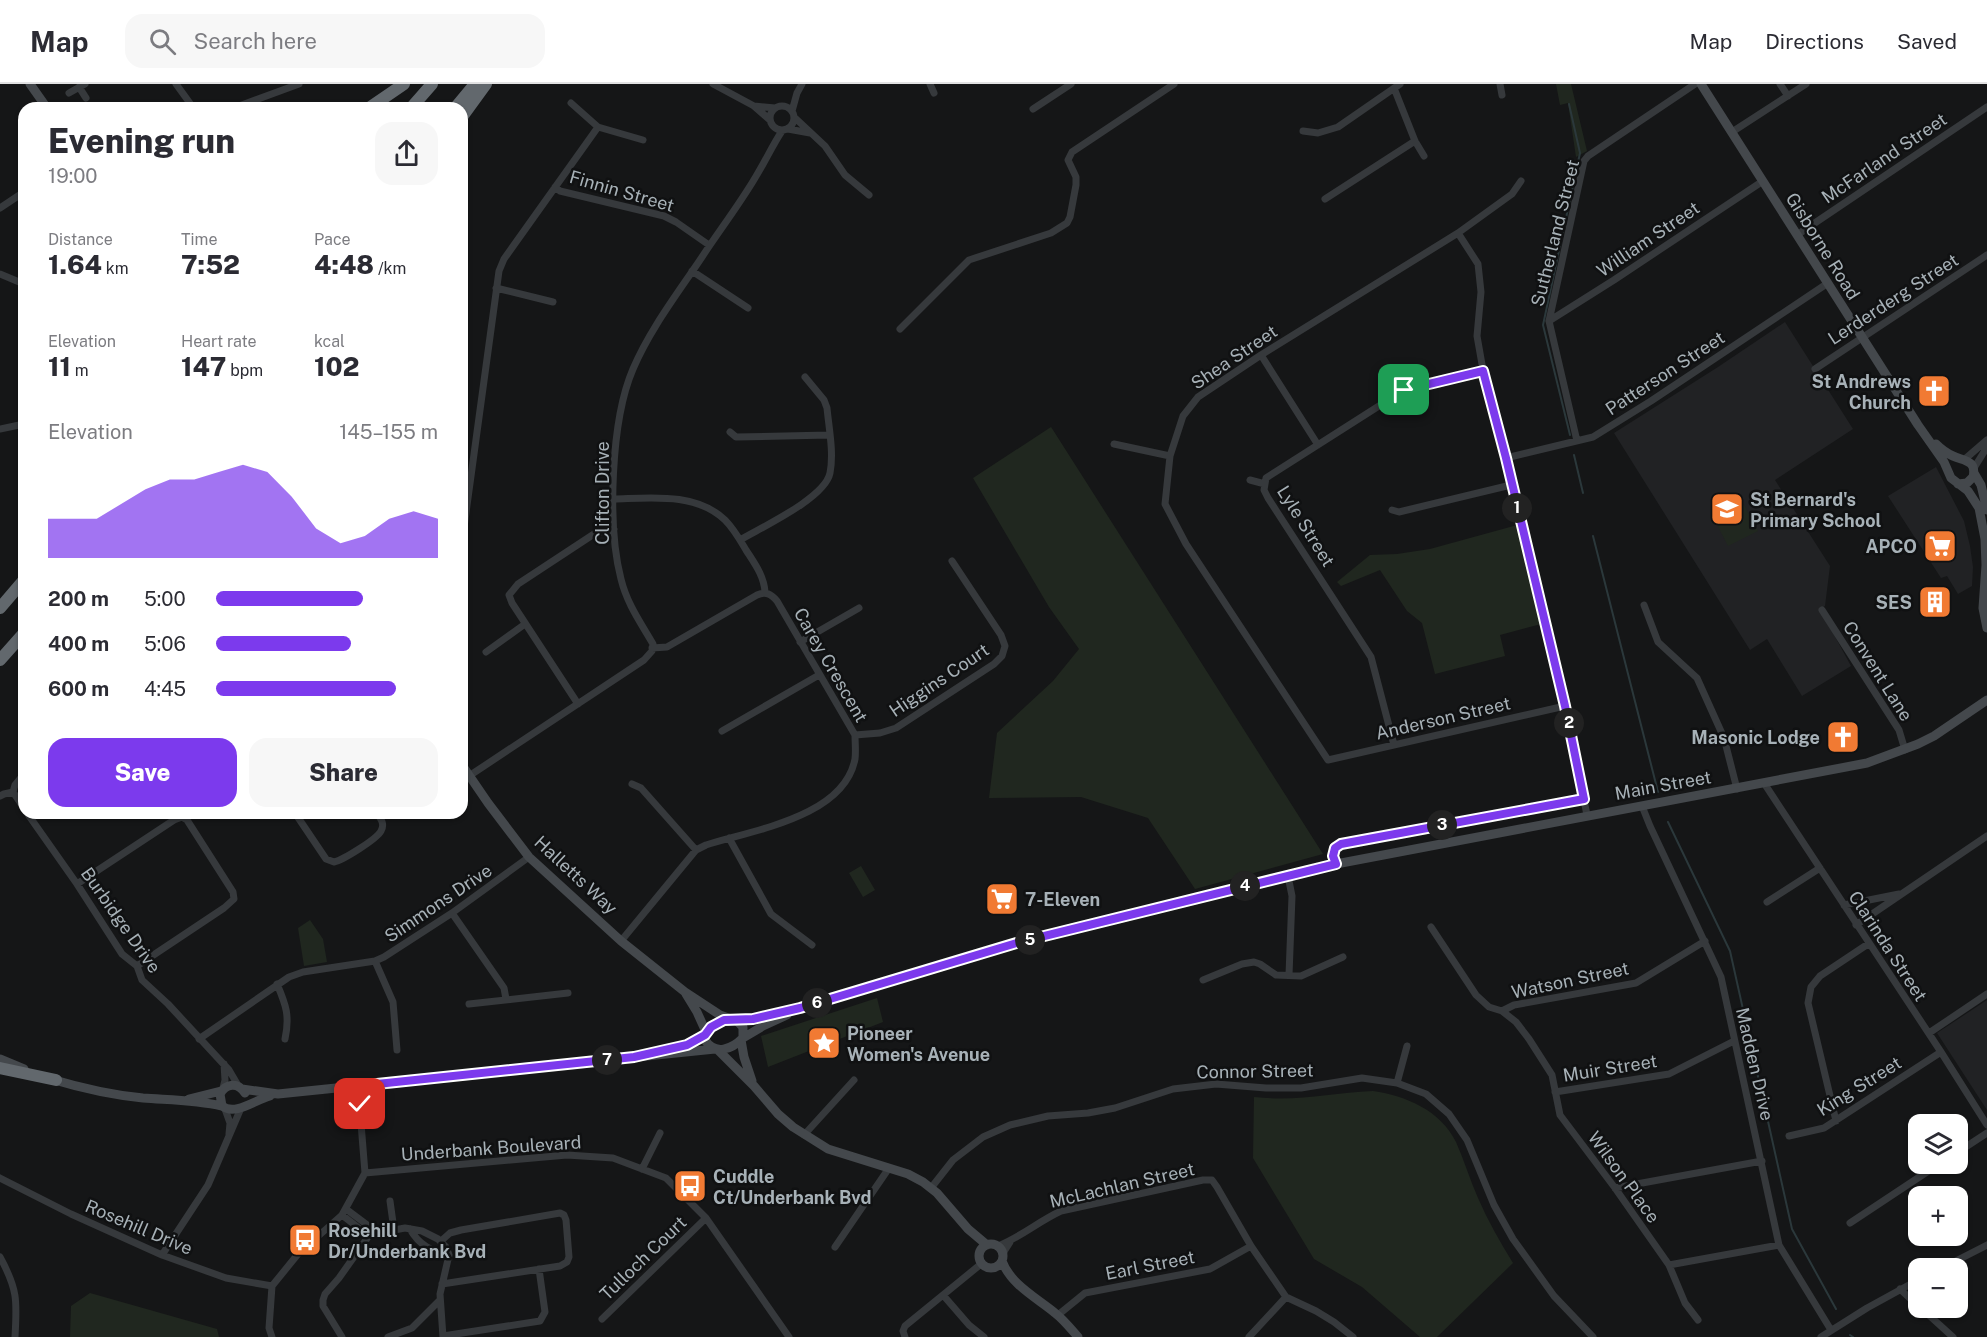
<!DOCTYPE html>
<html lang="en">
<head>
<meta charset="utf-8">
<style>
	body { margin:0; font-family:"Public Sans",sans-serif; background:#f7f7f7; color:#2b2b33; height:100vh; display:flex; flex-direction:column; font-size:22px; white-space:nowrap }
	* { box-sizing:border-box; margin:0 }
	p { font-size:20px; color:#7c7c81 }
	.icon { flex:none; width:33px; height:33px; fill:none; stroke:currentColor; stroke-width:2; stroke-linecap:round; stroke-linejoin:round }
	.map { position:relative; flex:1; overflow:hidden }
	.drawer { position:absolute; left:18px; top:18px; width:450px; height:717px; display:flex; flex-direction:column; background:#fff; border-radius:18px; box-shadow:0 2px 4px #0004 }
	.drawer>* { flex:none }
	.buttons { position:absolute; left:1908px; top:1030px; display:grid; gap:12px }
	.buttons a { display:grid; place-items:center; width:60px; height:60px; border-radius:12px; background:#fff; box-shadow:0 2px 4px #0004; font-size:30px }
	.pin { position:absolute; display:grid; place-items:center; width:51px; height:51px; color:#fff; margin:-26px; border-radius:12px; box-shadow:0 3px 9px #0006 }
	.km { position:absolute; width:30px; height:30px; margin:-15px; border-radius:50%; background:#222; color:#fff; font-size:16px; line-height:30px; text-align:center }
	.round { display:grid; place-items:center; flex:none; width:63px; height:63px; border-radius:18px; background:#f7f7f7 }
	.overview { display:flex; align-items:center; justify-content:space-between; height:102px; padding:0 30px }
	h1 { font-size:33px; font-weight:800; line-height:45px }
	.stats { display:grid; grid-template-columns:repeat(3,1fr); gap:9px; height:102px; padding:6px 30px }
	.stats div { display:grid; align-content:center }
	.stats b { font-size:26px; font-weight:800 }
	.stats small { font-size:16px; font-weight:400 }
	.stats p { font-size:16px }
	.chart { height:168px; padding:12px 30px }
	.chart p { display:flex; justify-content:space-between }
	.chart svg { width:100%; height:108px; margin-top:6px; fill:#7c3aed; opacity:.7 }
	.primary-button { display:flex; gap:12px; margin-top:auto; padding:12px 30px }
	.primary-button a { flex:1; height:69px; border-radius:18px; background:#7c3aed; color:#fff; font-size:24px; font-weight:800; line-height:69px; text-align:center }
	.primary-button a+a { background:#f7f7f7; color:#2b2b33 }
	ul { padding:0 30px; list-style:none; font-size:20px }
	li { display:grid; grid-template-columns:96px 72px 1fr; align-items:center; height:45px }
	li i { height:15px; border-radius:8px; background:#7c3aed }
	header { display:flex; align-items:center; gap:36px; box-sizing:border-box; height:84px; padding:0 30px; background:#fff; border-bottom:2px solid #e1e1e2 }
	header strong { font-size:28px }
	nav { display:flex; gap:33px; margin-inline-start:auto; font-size:21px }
	.search { width:420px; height:54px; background:#f7f7f7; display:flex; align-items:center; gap:15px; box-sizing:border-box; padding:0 21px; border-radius:18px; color:#7c7c81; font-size:22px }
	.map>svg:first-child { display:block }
	.built { fill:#212224 }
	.green { fill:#20271f }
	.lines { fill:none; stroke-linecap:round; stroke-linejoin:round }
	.stream { stroke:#2b383b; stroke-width:2 }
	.street { stroke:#36393c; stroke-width:7 }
	.secondary { stroke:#44484c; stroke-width:9 }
	.highway { stroke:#62686d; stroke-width:12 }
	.route-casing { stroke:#fff; stroke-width:12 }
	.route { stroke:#7c3aed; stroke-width:8 }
	.labels { text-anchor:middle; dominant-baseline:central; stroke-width:5; stroke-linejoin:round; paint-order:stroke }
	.street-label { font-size:18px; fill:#a7b1b7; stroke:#101112 }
	.poi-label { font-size:18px; font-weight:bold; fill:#a7b1b7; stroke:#101112; text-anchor:start }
</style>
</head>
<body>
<header>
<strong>Map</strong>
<div class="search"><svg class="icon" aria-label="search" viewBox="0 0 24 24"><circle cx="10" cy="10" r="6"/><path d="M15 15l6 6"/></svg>Search here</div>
<nav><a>Map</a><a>Directions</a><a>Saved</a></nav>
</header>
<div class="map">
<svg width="1987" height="1253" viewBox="0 0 1987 1253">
	<rect width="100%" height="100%" fill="#151617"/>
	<!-- built -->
	<path class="built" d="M1785 238 1853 345 1775 396 1830 482 1825 522 1820 525 1851 582 1802 612 1767 555 1750 566 1614 349 1718 283Z
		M1936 383 1964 437 1970 462 1973 483 1972 502 1958 510 1947 492 1941 494 1888 412Z
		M1987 916V1026L1937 949Z"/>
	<!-- green -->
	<path class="green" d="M1556 0H1571L1587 67 1576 73 1568 19 1560 21Z
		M1051 343 1053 346 1323 770 1195 805 1148 734 1081 713 989 714 997 649 1053 597 1079 565 1049 523 973 394Z
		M1742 417 1758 447 1728 462 1713 433Z
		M1521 440 1545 539 1500 551 1505 572 1435 590 1422 539 1407 527 1380 486 1341 502 1337 498 1370 471 1397 470 1430 465Z
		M861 782 875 806 863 813 849 789Z
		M310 836 323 855 327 878 304 882 298 844Z
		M877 914 883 938 768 983 761 952Z
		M1373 1007C1406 1012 1440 1026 1456 1058 1464 1076 1470 1096 1478 1114 1488 1137 1500 1158 1513 1179L1437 1253H1420L1362 1203 1314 1175 1253 1074 1254 1013C1297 1018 1331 1009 1373 1007Z
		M90 1209 217 1245 219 1253H70L71 1222Z"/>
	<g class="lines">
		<!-- stream -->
		<path class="stream" d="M1569 20 1580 69 1543 241 1570 351
			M1574 371 1583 409
			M1593 452 1658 708
			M1668 738 1730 867 1792 1145 1836 1225
			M1850 1251 1853 1253"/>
		<!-- street -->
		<path class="street" d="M176 0 192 22H239L299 0
			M713 0 754 22 770 36
			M930 0 934 9
			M1500 0 1502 11
			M1780 0 1788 12
			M79 3 86 14
			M1394 4 1415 57 1424 72
			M69 9 85 0
			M571 19 598 43 643 56
			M770 34a12 12 0 1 1 24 0a12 12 0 1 1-24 0Z
			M754 22 775 24
			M1033 25 1071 0
			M792 27 797 9 802 0
			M794 33 825 62 845 91 869 111
			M788 45 810 49
			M1303 47 1318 49 1338 43 1400 0
			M1732 48 1806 0
			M1521 97 1512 110 1458 149 1261 271 1198 313 1183 332 1170 372 1165 420 1186 460 1328 676 1565 622
			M555 103 560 107 664 132 676 138 709 161
			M1325 115 1415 57
			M0 124 24 108
			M1458 149 1478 180 1481 208 1477 252 1483 286 1506 374 1565 622 1587 731
			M1797 151 1987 23
			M692 187 748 224
			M0 190 24 200
			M496 204 553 218
			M1549 237 1614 196 1763 97
			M900 245 969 176 1051 149 1067 139 1070 133 1076 101V93L1068 76 1072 68 1174 0
			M1261 271 1318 361
			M1815 285 1987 171
			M0 345 24 340
			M730 348 736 353 829 351
			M1577 357 1549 237 1584 77 1588 72 1695 0
			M1114 360 1170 372
			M1506 374 1593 353 1651 317 1828 199
			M1965 375 1987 356
			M1974 384 1987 363
			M1250 396 1265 400
			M614 415C650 414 696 408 725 436 734 445 740 456 746 466 755 480 764 492 765 508
			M1392 426 1399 428 1511 401
			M740 456C762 443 825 414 830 389 834 369 829 345 827 324L824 316 805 293
			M462 458 499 187 504 175 598 43
			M1644 521 1658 558 1697 594 1724 654 1737 705
			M1822 526 1899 646 1905 666
			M800 558 859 524
			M486 568 525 540
			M578 620 512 519 509 511 518 500 594 450 614 445
			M722 647 819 591
			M855 651 880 649 896 644 994 580 1002 572 1005 562 1001 551 952 477
			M1394 661 1371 573 1268 414 1264 406 1266 394 1404 306 1483 287
			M469 692 644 576 652 567 653 560C641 539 627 520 621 495 607 441 611 336 633 285 650 245 678 209 702 173 719 147 739 121 755 94 765 78 772 62 782 47
			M1764 699 1941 968 1987 1041
			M632 700 641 704 696 766
			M13 708 15 701 24 690
			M13 708 24 724
			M0 712 4 710 13 708
			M1642 722 1650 742 1721 893 1779 1161 1831 1246
			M27 729 77 800 122 870 137 882 142 896 168 920 229 986 239 1003
			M295 729 326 775 334 778C343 776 377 755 381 747 385 740 381 735 377 729
			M729 754 771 830 812 861
			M1336 780 1333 772 1335 763 1340 760 1584 715
			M1288 792 1292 812 1289 891
			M77 800 174 736 182 733 187 736 233 808 234 815 224 824 137 882
			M1767 818 1820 784
			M1844 821 1899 810
			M452 829 504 904 506 915
			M1856 841 1987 752
			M1431 843 1476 911 1489 923 1502 927 1516 938 1529 955 1552 991 1560 1031 1615 1104 1669 1181 1685 1219 1698 1236
			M621 857 696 766 706 761C753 746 844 733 855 675 856 667 855 659 855 651L777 517C771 510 766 507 757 511L667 563 652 564
			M375 877 393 918 397 966
			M1203 896 1242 880 1254 878 1260 880 1276 891 1301 892 1343 873
			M277 900C286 921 290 932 285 955
			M469 920 568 909
			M1502 927 1514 921 1636 899 1705 857
			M1929 949 1987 910
			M199 955 289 893 303 888 375 877 384 873 452 829 529 773
			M1397 999 1407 962
			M223 1004 225 996 224 980
			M1555 1008 1669 990 1734 957
			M225 1025 230 1039 229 1050
			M1836 1037 1808 919 1811 903 1820 892 1868 860
			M804 1051 854 996
			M1789 1052 1824 1044 1941 968
			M1958 1068 1987 1049
			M642 1085 660 1049
			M365 1089 567 1071 613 1074 666 1094 706 1134 789 1253
			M0 1094 71 1130 162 1171 226 1194 272 1202
			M931 1104 953 1076 983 1053 1010 1041 1048 1032 1088 1029 1115 1024 1173 1005 1216 1000 1266 1004H1301L1362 994 1397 999 1426 1010 1449 1030 1467 1056 1494 1121 1513 1155 1554 1212 1593 1253
			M1615 1104 1762 1077
			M390 1117 394 1146
			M346 1125 378 1149 405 1144 422 1147 438 1155 446 1163 449 1171 440 1210 443 1253
			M342 1131 369 1152
			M1850 1139 1939 1080
			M410 1145C419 1161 431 1167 449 1171
			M441 1157 450 1149 461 1146 560 1129 564 1131 566 1136 569 1173 567 1178 560 1182 442 1200
			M998 1162C1021 1153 1039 1137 1061 1127L1203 1096H1212L1217 1103 1251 1162 1286 1213 1316 1227 1334 1238 1353 1253
			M835 1163 889 1084
			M1003 1169 1010 1158
			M162 1171 208 1101 241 1024
			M0 1173C18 1206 17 1217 15 1253
			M1669 1181 1779 1161
			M1940 1185 1987 1161
			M1900 1205 1918 1222
			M943 1211 969 1241 984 1253
			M1921 1224 1953 1253
			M1058 1231 1085 1209 1210 1185 1251 1162
			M602 1235 706 1134
			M443 1252 540 1237 545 1228 539 1185
			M272 1253 269 1244 272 1202 298 1170 342 1131 365 1089 358 1002
			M342 1253 323 1222V1216L325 1210 339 1194 373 1146
			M388 1253 412 1244 440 1216
			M905 1253 903 1247 905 1242 981 1180
			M1249 1253 1286 1213
			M1821 1253 1867 1224 1918 1196"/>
		<!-- secondary -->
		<path class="secondary" d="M30 0 47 24
			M1701 0 1918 341 1944 378 1951 394 1968 407 1979 424 1985 455 1986 481 1983 524 1987 544
			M1936 360C1941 365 1946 369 1953 372 1964 377 1977 376 1973 393L1967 399 1958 400
			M1974 389 1981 401 1987 426
			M462 681 488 719 529 773 621 857 685 908 720 931 731 935
			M686 910 697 928 706 948
			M731 935 736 936 743 943V954C732 965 715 972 705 956L706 948 718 939Z
			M736 936 753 935 800 924 970 873 1037 854 1336 780 1867 679 1918 660 1934 652 1987 616
			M743 954 763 942 787 931
			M741 956 744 973 752 997
			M672 966 687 961 705 951
			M718 966 754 1002 778 1030 793 1043 828 1065 908 1090 923 1098 937 1109 968 1145 987 1161
			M0 975 24 985
			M51 995C81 1004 112 1011 143 1014 170 1016 196 1016 222 1022 235 1032 255 1016 270 1012
			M242 1005 278 1010 715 965
			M189 1015 221 1007
			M222 1022 220 1010C226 999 238 998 245 1009
			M979 1172a12 12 0 1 1 24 0a12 12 0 1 1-24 0Z
			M1002 1177C1011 1201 1037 1214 1055 1229 1064 1236 1071 1245 1078 1253"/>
		<!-- highway -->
		<path class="highway" d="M369 24 404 0
			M411 24 432 0
			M455 24 475 0
			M462 33 486 0
			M0 524 24 496
			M0 576 24 549
			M0 984 56 996"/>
	</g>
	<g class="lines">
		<defs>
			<path id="route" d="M360 1020 358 1002 634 973 687 961 705 951 711 943 724 936 753 935 800 924 1020 858 1336 780 1333 772 1335 764 1341 760 1584 715 1565 622 1506 374 1483 287 1404 306"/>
		</defs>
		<!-- route casing -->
		<use href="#route" class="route-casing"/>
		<!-- route -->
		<use href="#route" class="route"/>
	</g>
	<!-- icons -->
	<defs>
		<symbol id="church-square" viewBox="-11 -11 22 22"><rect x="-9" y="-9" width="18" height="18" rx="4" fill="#f17a33" stroke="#101112"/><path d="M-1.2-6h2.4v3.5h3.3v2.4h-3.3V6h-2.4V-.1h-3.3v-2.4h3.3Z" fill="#fff"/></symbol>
		<symbol id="school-square" viewBox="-11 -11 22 22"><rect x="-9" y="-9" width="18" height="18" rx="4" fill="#f17a33" stroke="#101112"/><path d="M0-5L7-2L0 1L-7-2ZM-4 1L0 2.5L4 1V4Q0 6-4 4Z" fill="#fff"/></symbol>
		<symbol id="supermarket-square" viewBox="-11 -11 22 22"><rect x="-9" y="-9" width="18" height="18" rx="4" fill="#f17a33" stroke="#101112"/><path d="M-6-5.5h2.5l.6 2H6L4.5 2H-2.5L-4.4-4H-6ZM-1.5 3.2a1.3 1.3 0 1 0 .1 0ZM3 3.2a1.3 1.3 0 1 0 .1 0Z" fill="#fff"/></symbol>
		<symbol id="building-square" viewBox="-11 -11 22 22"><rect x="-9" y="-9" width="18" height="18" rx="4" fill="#f17a33" stroke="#101112"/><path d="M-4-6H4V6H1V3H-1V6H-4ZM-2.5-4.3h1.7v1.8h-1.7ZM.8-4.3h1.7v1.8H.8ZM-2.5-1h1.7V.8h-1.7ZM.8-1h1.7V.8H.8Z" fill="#fff"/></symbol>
		<symbol id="sight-square" viewBox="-11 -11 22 22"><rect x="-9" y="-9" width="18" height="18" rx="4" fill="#f17a33" stroke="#101112"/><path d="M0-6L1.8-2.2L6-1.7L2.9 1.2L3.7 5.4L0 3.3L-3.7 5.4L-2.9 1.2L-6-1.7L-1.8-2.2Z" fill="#fff"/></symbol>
		<symbol id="bus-square" viewBox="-11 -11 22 22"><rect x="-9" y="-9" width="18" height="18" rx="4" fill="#f17a33" stroke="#101112"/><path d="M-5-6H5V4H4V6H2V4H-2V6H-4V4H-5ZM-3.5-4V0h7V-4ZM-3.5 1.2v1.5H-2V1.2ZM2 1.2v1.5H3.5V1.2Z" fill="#fff"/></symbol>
	</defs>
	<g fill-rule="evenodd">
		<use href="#church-square" x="1915" y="288" width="38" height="38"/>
		<use href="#school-square" x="1708" y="406" width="38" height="38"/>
		<use href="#supermarket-square" x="1921" y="443" width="38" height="38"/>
		<use href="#building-square" x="1916" y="499" width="38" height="38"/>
		<use href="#church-square" x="1824" y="634" width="38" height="38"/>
		<use href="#supermarket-square" x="983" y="796" width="38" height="38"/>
		<use href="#sight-square" x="805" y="940" width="38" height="38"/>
		<use href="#bus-square" x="671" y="1083" width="38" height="38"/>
		<use href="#bus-square" x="286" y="1137" width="38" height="38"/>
	</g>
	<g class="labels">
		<!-- street labels -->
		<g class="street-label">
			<text transform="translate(1884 74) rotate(-34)">McFarland Street</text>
			<text transform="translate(622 107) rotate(16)">Finnin Street</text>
			<text transform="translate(1555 149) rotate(-76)">Sutherland Street</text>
			<text transform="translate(1648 155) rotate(-34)">William Street</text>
			<text transform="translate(1823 162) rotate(58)">Gisborne Road</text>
			<text transform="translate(1893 215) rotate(-33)">Lerderderg Street</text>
			<text transform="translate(1234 273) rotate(-34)">Shea Street</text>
			<text transform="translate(1665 289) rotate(-33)">Patterson Street</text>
			<text transform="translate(602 409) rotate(-90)">Clifton Drive</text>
			<text transform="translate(1306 442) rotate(58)">Lyle Street</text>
			<text transform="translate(831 581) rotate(60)">Carey Crescent</text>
			<text transform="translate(1878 587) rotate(58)">Convent Lane</text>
			<text transform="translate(939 596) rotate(-34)">Higgins Court</text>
			<text transform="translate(1443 634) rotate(-13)">Anderson Street</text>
			<text transform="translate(1663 701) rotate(-10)">Main Street</text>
			<text transform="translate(576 791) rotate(43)">Halletts Way</text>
			<text transform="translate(438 819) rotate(-34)">Simmons Drive</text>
			<text transform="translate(121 836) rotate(55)">Burbidge Drive</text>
			<text transform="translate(1888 862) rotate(57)">Clarinda Street</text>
			<text transform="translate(1570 896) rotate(-12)">Watson Street</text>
			<text transform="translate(1755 980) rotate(77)">Madden Drive</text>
			<text transform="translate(1610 984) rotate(-9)">Muir Street</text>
			<text transform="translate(1255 987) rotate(-1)">Connor Street</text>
			<text transform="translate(1859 1002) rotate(-32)">King Street</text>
			<text transform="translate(491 1064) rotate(-4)">Underbank Boulevard</text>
			<text transform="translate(1624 1093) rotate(54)">Wilson Place</text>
			<text transform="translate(1122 1101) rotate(-13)">McLachlan Street</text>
			<text transform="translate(139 1143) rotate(23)">Rosehill Drive</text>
			<text transform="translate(643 1174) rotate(-44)">Tulloch Court</text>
			<text transform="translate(1150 1181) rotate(-11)">Earl Street</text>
		</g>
		<!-- poi labels -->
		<g class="poi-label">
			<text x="1911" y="297" text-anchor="end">St Andrews<tspan x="1911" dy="21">Church</tspan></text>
			<text x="1750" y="415">St Bernard's<tspan x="1750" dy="21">Primary School</tspan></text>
			<text x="1917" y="462" text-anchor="end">APCO</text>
			<text x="1912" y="518" text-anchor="end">SES</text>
			<text x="1820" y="653" text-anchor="end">Masonic Lodge</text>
			<text x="1025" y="815">7-Eleven</text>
			<text x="847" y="949">Pioneer<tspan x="847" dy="21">Women's Avenue</tspan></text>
			<text x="713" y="1092">Cuddle<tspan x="713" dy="21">Ct/Underbank Bvd</tspan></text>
			<text x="328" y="1146">Rosehill<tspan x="328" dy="21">Dr/Underbank Bvd</tspan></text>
		</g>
	</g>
</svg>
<div class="buttons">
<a><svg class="icon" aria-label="layers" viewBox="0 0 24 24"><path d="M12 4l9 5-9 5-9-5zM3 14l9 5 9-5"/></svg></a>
<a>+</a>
<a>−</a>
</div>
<div class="pin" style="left:1404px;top:306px;background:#1e9e55"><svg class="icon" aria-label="arrive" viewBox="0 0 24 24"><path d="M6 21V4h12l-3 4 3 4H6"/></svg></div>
<div class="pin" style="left:360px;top:1020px;background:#d93025"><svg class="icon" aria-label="check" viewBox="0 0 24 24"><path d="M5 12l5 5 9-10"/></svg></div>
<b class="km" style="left:1517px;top:424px">1</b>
<b class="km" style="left:1569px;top:639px">2</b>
<b class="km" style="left:1442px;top:741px">3</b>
<b class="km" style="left:1245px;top:802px">4</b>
<b class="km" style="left:1030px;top:856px">5</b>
<b class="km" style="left:817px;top:919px">6</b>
<b class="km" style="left:607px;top:976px">7</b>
<section class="drawer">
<div class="overview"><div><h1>Evening run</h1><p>19:00</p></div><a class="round"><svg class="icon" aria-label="share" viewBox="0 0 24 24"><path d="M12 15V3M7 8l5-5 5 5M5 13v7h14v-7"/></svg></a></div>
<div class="stats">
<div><p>Distance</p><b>1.64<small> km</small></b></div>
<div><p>Time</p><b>7:52</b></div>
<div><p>Pace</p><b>4:48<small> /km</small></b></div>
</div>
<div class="stats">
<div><p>Elevation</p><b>11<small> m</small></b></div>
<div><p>Heart rate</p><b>147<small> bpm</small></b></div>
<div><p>kcal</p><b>102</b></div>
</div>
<div class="chart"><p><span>Elevation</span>145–155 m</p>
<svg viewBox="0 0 160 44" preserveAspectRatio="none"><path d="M0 44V28L10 28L20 28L30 22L40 16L50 12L60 12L70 9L80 6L90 9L100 19L110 32L120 38L130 35L140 28L150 25L160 28V44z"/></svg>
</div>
<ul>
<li><b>200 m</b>5:00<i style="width:66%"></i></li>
<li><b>400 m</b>5:06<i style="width:61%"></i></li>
<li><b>600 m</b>4:45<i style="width:81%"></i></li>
</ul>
<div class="primary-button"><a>Save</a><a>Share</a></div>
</section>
</div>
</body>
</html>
